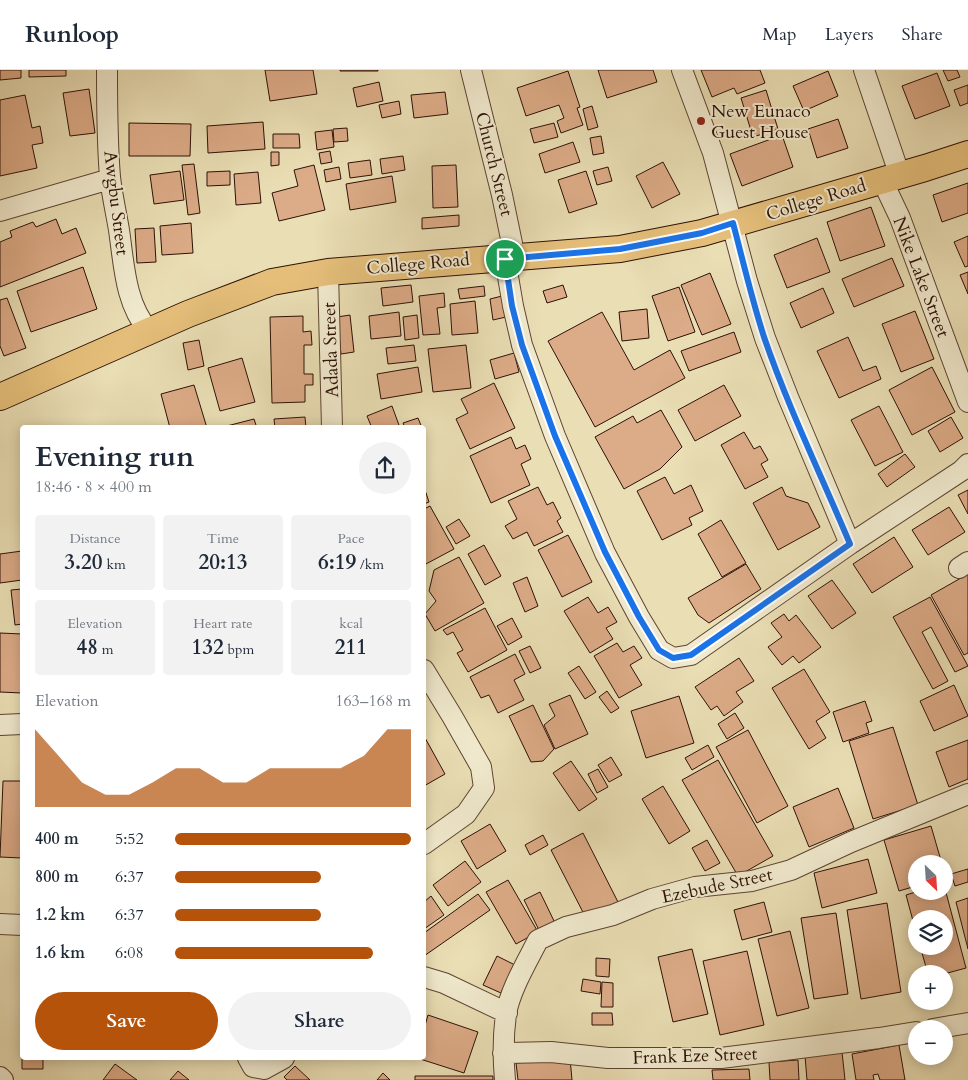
<!DOCTYPE html>
<html lang="en">
<head>
<meta charset="utf-8">
<style>
	body { margin:0; font-family:Cardo,serif; background:#f2f2f3; color:#1f2937; height:100vh; display:flex; flex-direction:column; font-size:19px; white-space:nowrap }
	* { box-sizing:border-box; margin:0 }
	p { font-size:16px; color:#747a83 }
	.icon { flex:none; width:28px; height:28px; fill:none; stroke:currentColor; stroke-width:2; stroke-linecap:round; stroke-linejoin:round }
	.map { position:relative; flex:1; overflow:hidden }
	.sheet { position:absolute; left:20px; top:355px; width:406px; height:635px; display:flex; flex-direction:column; background:#fff; border-radius:5px; box-shadow:0 2px 12px #0003 }
	.sheet>* { flex:none }
	.needle { width:32px; rotate:155deg }
	.buttons { position:absolute; left:908px; top:785px; display:grid; gap:10px }
	.buttons a { display:grid; place-items:center; width:45px; height:45px; border-radius:50%; background:#fff; box-shadow:0 2px 12px #0003; font-size:25px }
	.pin { position:absolute; display:grid; place-items:center; width:42px; height:42px; color:#fff; margin:-21px; border:2px solid #fff; border-radius:50%; box-shadow:0 1px 5px #0007 }
	.round { display:grid; place-items:center; flex:none; width:52px; height:52px; border-radius:26px; background:#f2f2f3 }
	.headline { display:flex; align-items:center; justify-content:space-between; height:85px; padding:0 15px }
	h1 { font-size:28px; font-weight:700; line-height:38px }
	.metrics { display:grid; grid-template-columns:repeat(3,1fr); gap:8px; height:85px; padding:5px 15px }
	.metrics div { display:grid; align-content:center; border-radius:5px; background:#f2f2f3; text-align:center }
	.metrics b { font-size:21px; font-weight:700 }
	.metrics small { font-size:14px; font-weight:400 }
	.metrics p { font-size:14px }
	.chart { height:140px; padding:10px 15px }
	.chart p { display:flex; justify-content:space-between }
	.chart svg { width:100%; height:90px; margin-top:5px; fill:#b45309; opacity:.7 }
	.cta { display:flex; gap:10px; margin-top:auto; padding:10px 15px }
	.cta a { flex:1; height:58px; border-radius:30px; background:#b45309; color:#fff; font-size:20px; font-weight:700; line-height:58px; text-align:center }
	.cta a+a { background:#f2f2f3; color:#1f2937 }
	ul { padding:0 15px; list-style:none; font-size:16px }
	li { display:grid; grid-template-columns:80px 60px 1fr; align-items:center; height:38px }
	li i { height:12px; border-radius:6px; background:#b45309 }
	header { display:flex; align-items:center; gap:30px; box-sizing:border-box; height:70px; padding:0 25px; background:#fff; border-bottom:1px solid #e0e1e3 }
	header strong { font-size:24px }
	nav { display:flex; gap:28px; margin-inline-start:auto; font-size:18px }
	.map>svg:first-child { display:block }
	.building { fill:#dcab87; stroke:#2d1107 }
	.lines { fill:none; stroke-linecap:round; stroke-linejoin:round }
	.minor-casing { stroke:#5c4432; stroke-width:22 }
	.major-casing { stroke:#2d1107; stroke-width:28 }
	.minor { stroke:#f1eace; stroke-width:20 }
	.major { stroke:#e5bf7a; stroke-width:26 }
	.route-casing { stroke:#fff; stroke-width:10 }
	.route { stroke:#1a73e8; stroke-width:6 }
	.poi-dot { fill:#8f2418; stroke:#f1eace; stroke-width:2 }
	.labels { text-anchor:middle; dominant-baseline:central; stroke-width:4; stroke-linejoin:round; paint-order:stroke }
	.poi-label { font-size:18px; fill:#2d1107; stroke:#f1eace; text-anchor:start }
	.street-label { font-size:18px; fill:#2d1107; stroke:#f1eace }
</style>
</head>
<body>
<header>
<strong>Runloop</strong>
<nav><a>Map</a><a>Layers</a><a>Share</a></nav>
</header>
<div class="map">
<svg width="968" height="1010" viewBox="0 0 968 1010">
	<rect width="100%" height="100%" fill="#eadeb4"/>
	<filter id="stains"><feTurbulence type="fractalNoise" baseFrequency=".004" numOctaves="4"/><feColorMatrix values="0 0 0 0 .2 0 0 0 0 .09 0 0 0 0 .02 0 0 0 .5 -.17"/></filter>
	<radialGradient id="worn" r=".72"><stop offset=".6" stop-color="#630" stop-opacity="0"/><stop offset="1" stop-color="#630" stop-opacity=".3"/></radialGradient>
	<!-- building -->
	<path class="building" d="M0 0H21V8L0 10Z
		M29 0H66V6L29 7Z
		M265 0H313L317 24 270 31Z
		M340 0H378V1H340Z
		M598 0H653L657 12 607 28Z
		M701 0H760L765 13 737 24 734 18 712 27Z
		M943 0H957L960 7 948 11Z
		M568 1 580 37 577 38 583 55 561 63 557 51 564 48 559 35 526 46 517 18Z
		M828 1 838 26 804 41 793 16Z
		M937 3 950 36 915 49 902 16Z
		M379 12 383 31 357 37 353 18Z
		M968 15V33L960 36 954 20Z
		M89 19 95 63 70 66 63 23Z
		M766 20 778 59 753 67 741 28Z
		M445 22 448 44 414 48 411 25Z
		M25 25 32 58 40 56 43 73 32 75 37 98 0 106V30Z
		M399 31 401 44 382 48 379 35Z
		M592 36 598 57 588 60 583 39Z
		M838 49 848 78 817 88 808 59Z
		M263 52 265 79 208 83 207 56Z
		M129 53 191 54 190 86H129Z
		M554 53 558 67 534 73 530 59Z
		M347 58 348 71 334 72 333 59Z
		M332 60 334 77 317 80 315 62Z
		M273 64H299L300 78H273Z
		M782 65 793 97 742 116 730 84Z
		M601 66 604 83 593 85 590 68Z
		M573 72 580 92 545 103 539 84Z
		M330 81 332 92 321 94 319 83Z
		M271 82H279V95L271 96Z
		M403 86 405 100 382 104 380 89Z
		M370 90 372 105 350 108 348 93Z
		M663 92 680 124 652 138 636 106Z
		M194 94 200 143 188 145 182 95Z
		M314 95 325 140 279 151 272 123 298 116 294 100Z
		M456 95 458 137 433 138 432 96Z
		M339 97 341 109 326 112 324 100Z
		M608 97 612 111 597 115 593 101Z
		M180 101 184 130 154 134 150 105Z
		M230 101V115L207 116V102Z
		M586 101 597 134 569 143 558 110Z
		M258 102 261 133 236 135 234 104Z
		M392 106 396 132 350 140 346 114Z
		M968 113V143L942 152 933 125Z
		M871 137 885 176 840 191 827 152Z
		M459 145V156L422 159V148Z
		M56 149 62 164 76 158 86 183 0 217V172L12 167 10 161 33 152 36 157Z
		M191 153 193 183 162 185 160 156Z
		M154 158 156 192 137 193 135 159Z
		M968 166V196L965 197 954 172Z
		M817 168 830 202 787 218 774 185Z
		M892 188 904 216 854 237 842 209Z
		M83 197 97 239 31 262 17 221Z
		M968 202V224L960 205Z
		M710 203 731 254 702 265 681 215Z
		M411 215 413 232 383 236 381 218Z
		M563 215 567 227 547 233 543 221Z
		M484 216 485 226 460 229 458 219Z
		M679 217 695 262 668 271 652 226Z
		M823 218 834 243 801 258 790 233Z
		M444 223 445 237 437 238 440 264 423 265 419 226Z
		M502 226 506 247 493 250 490 229Z
		M7 228 26 278 4 286 0 276V230Z
		M475 231 478 263 452 265 450 234Z
		M647 239 649 268 622 271 619 242Z
		M915 241 934 289 901 302 882 254Z
		M399 242 401 266 371 269 369 246Z
		M602 242 634 300 670 280 685 308 595 357 548 271Z
		M350 245 354 282 341 284 337 247Z
		M417 245 419 268 405 270 403 247Z
		M303 246V262L311 261 312 275H304V304H313V315H305V332L272 333 270 247Z
		M734 262 741 282 689 301 681 281Z
		M848 267 863 301 876 296 881 309 839 328 817 281Z
		M199 270 204 296 188 300 183 273Z
		M414 275 416 291 388 294 386 278Z
		M466 275 471 318 433 322 428 279Z
		M514 283 519 302 495 309 490 290Z
		M242 288 255 332 220 341 208 298Z
		M418 297 422 322 381 329 377 304Z
		M932 297 955 342 912 365 889 320Z
		M494 313 515 358 470 379 456 349 468 343 461 329Z
		M194 315 207 358H170L161 324Z
		M724 315 741 346 695 371 678 340Z
		M392 336 400 358H372L367 346Z
		M879 336 903 382 875 396 851 350Z
		M661 340 682 377 660 399 624 419 595 367 633 346 637 353Z
		M305 347 306 358H275L274 349Z
		M951 347 963 368 940 382 928 361Z
		M418 348 422 358H405L403 353Z
		M254 349 257 358H219Z
		M744 362 754 379 760 376 768 390 761 394 768 407 745 419 721 375Z
		M511 367 516 379 525 375 531 389 521 394 530 415 491 433 470 386Z
		M905 384 915 397 887 417 878 404Z
		M665 407 674 424 691 415 703 441 689 448 692 455 662 470 637 421Z
		M424 417 429 432 424 434Z
		M538 417 547 435 553 432 561 448 557 451 563 462 534 476 527 462 513 469 505 456 517 449 508 431Z
		M782 417 786 426 808 433 820 457 778 480 753 433Z
		M968 420V444L958 425Z
		M430 436 454 479 424 495V439Z
		M949 437 965 462 928 485 912 460Z
		M459 449 470 466 456 474 446 457Z
		M721 450 746 493 722 507 698 464Z
		M568 465 592 512 562 527 538 480Z
		M894 467 913 497 872 523 853 494Z
		M484 475 501 506 485 515 468 484Z
		M22 481V510L0 513V484Z
		M459 487 484 533 435 561 425 544 436 531 429 521 434 500Z
		M746 494 761 519 709 553 698 545 688 528Z
		M968 504V583L964 585 931 525Z
		M527 507 538 536 525 542 513 513Z
		M832 510 856 543 832 559 808 526Z
		M22 519V554L15 555 11 520Z
		M588 527 598 543 608 537 617 552 606 558 613 569 590 583 564 541Z
		M930 527 968 596 955 602 931 557 922 562 948 611 933 619 893 547Z
		M485 538 507 580 468 602 457 583 463 580 453 562 447 565 443 560Z
		M784 544 789 551 796 545 821 577 799 593 793 586 782 595 768 577 782 567 771 553Z
		M512 548 522 567 508 575 497 556Z
		M0 563 22 564V623L0 622Z
		M617 573 623 582 634 576 642 588 630 595 642 615 619 628 594 586Z
		M530 576 541 598 530 603 519 581Z
		M515 584 525 604 514 610 524 630 498 643 489 625 481 628 470 607Z
		M739 588 754 611 736 622 743 632 724 646 717 636 711 640 695 617Z
		M579 596 596 622 585 629 568 603Z
		M804 599 830 642 816 651 826 668 809 679 772 618Z
		M954 615 968 646 934 661 920 631Z
		M607 621 619 638 611 643 599 627Z
		M570 625 588 664 555 679 544 655 555 646 549 634Z
		M679 626 694 673 646 688 631 641Z
		M865 631 872 651 866 653 869 663 843 672 833 642Z
		M533 635 554 679 543 691 531 692 509 646Z
		M735 643 744 658 727 669 718 654Z
		M893 657 918 735 873 749 849 671Z
		M748 660 788 736 757 753 716 677Z
		M424 666 445 704 424 716Z
		M968 670V709L949 717 936 682Z
		M708 675 714 687 692 700 685 688Z
		M611 687 622 705 609 712 598 695Z
		M718 690 773 786 738 806 682 710Z
		M571 691 597 729 579 741 553 703Z
		M598 699 608 717 597 723 588 704Z
		M3 711H22V788L0 787Z
		M663 716 690 761 669 774 642 729Z
		M838 718 854 758 809 777 793 737Z
		M490 754 506 781 477 799 461 771Z
		M931 756 942 794H916V816L899 821 884 770Z
		M583 763 619 834 587 850 551 780Z
		M543 765 548 775 530 785 525 775Z
		M707 770 720 793 705 801 692 778Z
		M868 789 877 823 822 838 814 803Z
		M465 791 481 812 448 836 433 815Z
		M968 799V812L955 816 951 804Z
		M508 810 538 862 516 874 486 822Z
		M944 815 966 898 944 904H928L920 876H944V849H916V862L906 825 919 821H944Z
		M540 822 555 853 539 860 524 830Z
		M478 824 490 840 424 886V863Z
		M431 826 444 845 424 859V832Z
		M968 828V879L956 832Z
		M764 832 772 862 742 870 734 840Z
		M887 833 901 922 861 929 847 840Z
		M836 843 848 924 814 929 801 848Z
		M790 861 809 938 777 946 758 869Z
		M692 879 708 944 673 952 658 887Z
		M747 881 764 955 720 965 703 891Z
		M497 886 515 895 501 923 483 915Z
		M596 888 610 889 609 907 596 906Z
		M583 909 601 912 600 924 581 921Z
		M602 912 613 913V937H601Z
		M592 943H612L613 955H592Z
		M428 945 478 962 464 1003 417 988H424V959Z
		M899 975 905 1010H880L878 1004 873 1005 874 1010H856L852 984Z
		M842 982 845 1010H807L805 986Z
		M22 985V988H43V999H22Z
		M570 988 572 1010H518L516 993Z
		M798 990 799 1010H770L769 992Z
		M115 994 137 1010H103Z
		M295 996 310 1010H287L284 1007Z
		M749 999 750 1010H713L712 1000Z
		M178 1001 189 1010H170Z
		M383 1003 390 1010H377Z
		M415 1006H493V1010H415Z"/>
	<g class="lines">
		<defs>
			<path id="minor" d="M107 0C107 36 107 71 110 107 112 125 116 142 119 160 124 194 125 234 149 261
				M471 0 502 125 515 188
				M682 0 713 83 747 211 765 268 788 327 850 474
				M864 0 900 106
				M882 110 900 148 968 332
				M0 141 110 109
				M505 189 513 236 522 275 555 366 605 483 639 547 659 580 673 588 691 585 850 474 961 401 968 394
				M328 202 332 358
				M959 498 968 492
				M424 600 452 646 481 697 484 718 466 744 424 774
				M0 655 22 654
				M0 854 22 855
				M424 907 444 913 507 943
				M933 959 968 953
				M503 983 551 982 608 988H721L879 968 916 962
				M248 988 253 997 264 999 284 988
				M0 1007 3 1010
				M505 1010C503 988 503 966 506 944 510 920 527 892 538 870L566 857 613 845 652 829 695 817 752 811 791 800 851 772 968 724"/>
			<path id="major" d="M0 327 188 244 272 212 328 202 620 179 702 163 925 98 968 84"/>
		</defs>
		<!-- minor casing -->
		<use href="#minor" class="minor-casing"/>
		<!-- major casing -->
		<use href="#major" class="major-casing"/>
		<!-- minor -->
		<use href="#minor" class="minor"/>
		<!-- major -->
		<use href="#major" class="major"/>
	</g>
	<g class="lines">
		<defs>
			<path id="route" d="M733 153C743 191 752 230 764 267 788 337 821 405 850 474L691 585 673 588 659 580 639 547 605 482 555 366 522 275 512 236 505 189 620 179 702 163Z"/>
		</defs>
		<!-- route casing -->
		<use href="#route" class="route-casing"/>
		<!-- route -->
		<use href="#route" class="route"/>
	</g>
	<!-- markers -->
	<circle class="poi-dot" cx="701" cy="51" r="5"/>
	<g class="labels">
		<!-- poi labels -->
		<g class="poi-label">
			<text x="711" y="41">New Eunaco<tspan x="711" dy="21">Guest House</tspan></text>
		</g>
		<!-- street labels -->
		<g class="street-label">
			<text transform="translate(494 94) rotate(76)">Church Street</text>
			<text transform="translate(816 130) rotate(-17)">College Road</text>
			<text transform="translate(116 133) rotate(83)">Awgbu Street</text>
			<text transform="translate(418 194) rotate(-5)">College Road</text>
			<text transform="translate(921 207) rotate(69)">Nike Lake Street</text>
			<text transform="translate(331 280) rotate(-92)">Adada Street</text>
			<text transform="translate(717 816) rotate(-12)">Ezebude Street</text>
			<text transform="translate(695 986) rotate(-2)">Frank Eze Street</text>
		</g>
	</g>
	<rect width="100%" height="100%" filter="url(#stains)"/>
	<rect width="100%" height="100%" fill="url(#worn)"/>
</svg>
<div class="buttons">
<a><svg class="needle" viewBox="-14 -14 28 28"><path d="M0-13l5 13h-10z" fill="#e53935"/><path d="M0 13l5-13h-10z" fill="#747a83"/></svg></a>
<a><svg class="icon" aria-label="layers" viewBox="0 0 24 24"><path d="M12 4l9 5-9 5-9-5zM3 14l9 5 9-5"/></svg></a>
<a>+</a>
<a>−</a>
</div>
<div class="pin" style="left:505px;top:189px;background:#1e9e55"><svg class="icon" aria-label="arrive" viewBox="0 0 24 24"><path d="M6 21V4h12l-3 4 3 4H6"/></svg></div>
<section class="sheet">
<div class="headline"><div><h1>Evening run</h1><p>18:46 · 8 × 400 m</p></div><a class="round"><svg class="icon" aria-label="share" viewBox="0 0 24 24"><path d="M12 15V3M7 8l5-5 5 5M5 13v7h14v-7"/></svg></a></div>
<div class="metrics">
<div><p>Distance</p><b>3.20<small> km</small></b></div>
<div><p>Time</p><b>20:13</b></div>
<div><p>Pace</p><b>6:19<small> /km</small></b></div>
</div>
<div class="metrics">
<div><p>Elevation</p><b>48<small> m</small></b></div>
<div><p>Heart rate</p><b>132<small> bpm</small></b></div>
<div><p>kcal</p><b>211</b></div>
</div>
<div class="chart"><p><span>Elevation</span>163–168 m</p>
<svg viewBox="0 0 160 44" preserveAspectRatio="none"><path d="M0 44V6L10 19L20 32L30 38L40 38L50 32L60 25L70 25L80 32L90 32L100 25L110 25L120 25L130 25L140 19L150 6L160 6V44z"/></svg>
</div>
<ul>
<li><b>400 m</b>5:52<i style="width:100%"></i></li>
<li><b>800 m</b>6:37<i style="width:62%"></i></li>
<li><b>1.2 km</b>6:37<i style="width:62%"></i></li>
<li><b>1.6 km</b>6:08<i style="width:84%"></i></li>
</ul>
<div class="cta"><a>Save</a><a>Share</a></div>
</section>
</div>
</body>
</html>
